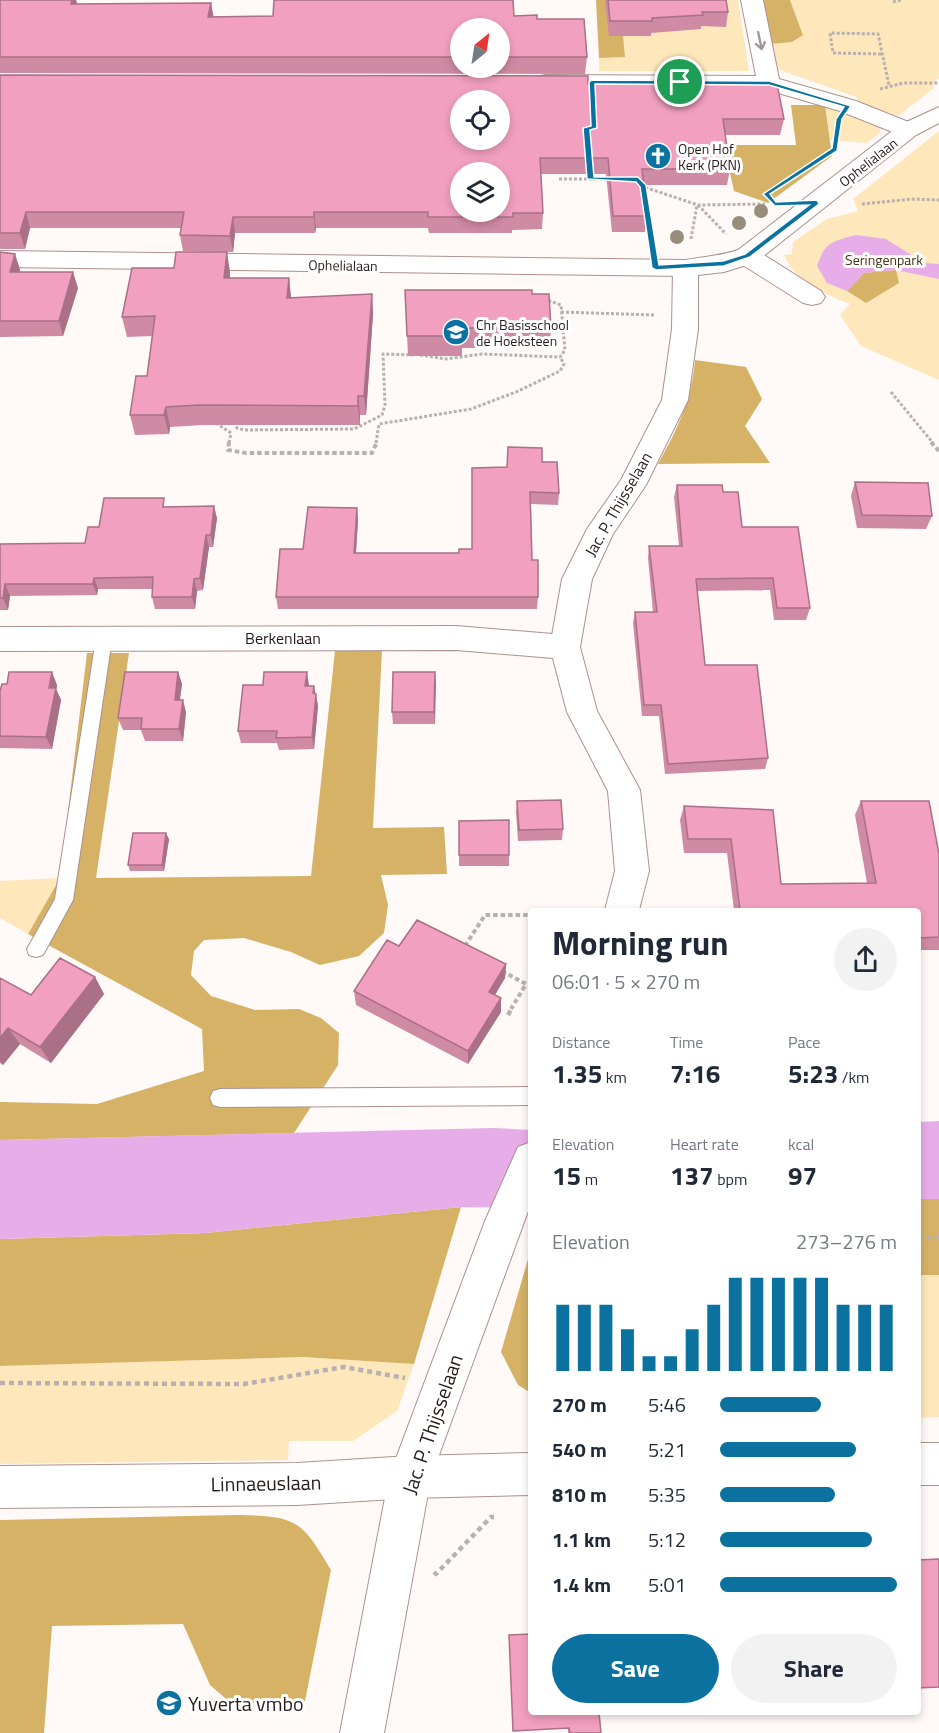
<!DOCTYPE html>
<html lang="en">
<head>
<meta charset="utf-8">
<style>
	body { margin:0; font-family:"Titillium Web",sans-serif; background:#f2f2f3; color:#1f2937; height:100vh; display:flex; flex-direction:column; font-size:22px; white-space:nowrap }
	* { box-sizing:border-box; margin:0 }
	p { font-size:20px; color:#747a83 }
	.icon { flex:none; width:33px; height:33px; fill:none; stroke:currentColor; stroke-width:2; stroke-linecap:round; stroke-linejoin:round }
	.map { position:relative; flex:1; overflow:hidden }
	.sheet { position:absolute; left:528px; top:908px; width:393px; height:807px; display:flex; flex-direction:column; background:#fff; border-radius:6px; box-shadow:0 3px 9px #0003 }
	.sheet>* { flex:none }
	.needle { width:39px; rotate:30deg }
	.buttons { position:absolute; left:450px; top:18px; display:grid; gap:12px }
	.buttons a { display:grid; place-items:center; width:60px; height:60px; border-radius:50%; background:#fff; box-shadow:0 3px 9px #0003; font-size:30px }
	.pin { position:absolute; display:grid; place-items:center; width:51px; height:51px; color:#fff; margin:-26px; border:3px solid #fff; border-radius:50%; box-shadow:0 2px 6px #0007 }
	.round { display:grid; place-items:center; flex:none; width:63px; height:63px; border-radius:32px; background:#f2f2f3 }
	.head { display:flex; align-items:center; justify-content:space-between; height:102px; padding:0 24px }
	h1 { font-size:33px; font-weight:700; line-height:45px }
	.stats { display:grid; grid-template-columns:repeat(3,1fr); gap:9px; height:102px; padding:6px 24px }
	.stats div { display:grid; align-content:center }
	.stats b { font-size:26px; font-weight:700 }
	.stats small { font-size:16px; font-weight:400 }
	.stats p { font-size:16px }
	.chart { height:168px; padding:12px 24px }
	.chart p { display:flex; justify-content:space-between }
	.chart svg { width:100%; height:108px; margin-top:6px; stroke:#0b729f; stroke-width:6 }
	.button { display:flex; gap:12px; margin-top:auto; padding:12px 24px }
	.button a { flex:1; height:69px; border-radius:36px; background:#0b729f; color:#fff; font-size:24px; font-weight:700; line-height:69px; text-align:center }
	.button a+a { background:#f2f2f3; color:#1f2937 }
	ul { padding:0 24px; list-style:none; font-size:20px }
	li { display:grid; grid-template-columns:96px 72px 1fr; align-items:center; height:45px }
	li i { height:15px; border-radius:8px; background:#0b729f }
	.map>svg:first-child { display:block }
	.green { fill:#fde7bb }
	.forest { fill:#d5b266 }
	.water { fill:#e7ade9 }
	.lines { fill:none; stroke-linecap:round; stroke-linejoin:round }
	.lane-casing { stroke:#ad918e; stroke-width:2 }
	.street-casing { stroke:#ad918e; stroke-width:2 }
	.secondary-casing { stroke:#ad918e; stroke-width:2 }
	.path-far2 { stroke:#b9b1b0; stroke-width:3; stroke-dasharray:3 2; stroke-linecap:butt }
	.path-far1 { stroke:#b9b1b0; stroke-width:4; stroke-dasharray:4.5 3; stroke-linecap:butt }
	.path { stroke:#b9b1b0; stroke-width:4.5; stroke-dasharray:5 4; stroke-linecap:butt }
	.lane { fill:#fff; fill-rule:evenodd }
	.street { fill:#fff; fill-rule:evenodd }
	.secondary { fill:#fff; fill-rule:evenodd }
	.tree { fill:#988d7a }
	.wall { fill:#cf8aa4; fill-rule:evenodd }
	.shaded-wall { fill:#a97086 }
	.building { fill:#f1a0bf; stroke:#a97086; stroke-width:1.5; fill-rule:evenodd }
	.oneway { stroke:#9e9998 }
	.route { fill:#0b729f; stroke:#fff; stroke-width:1.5; fill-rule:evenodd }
	.labels { text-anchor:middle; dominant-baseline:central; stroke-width:6; stroke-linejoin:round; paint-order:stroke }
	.far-poi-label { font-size:14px; fill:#271c1b; stroke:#fff; text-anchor:start }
	.far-street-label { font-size:14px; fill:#271c1b; stroke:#fff }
	.far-park-label { font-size:14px; fill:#433413; stroke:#fff }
	.street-label { font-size:16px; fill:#271c1b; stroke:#fff }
	.near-street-label { font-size:20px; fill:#271c1b; stroke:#fff }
	.near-poi-label { font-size:20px; fill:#271c1b; stroke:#fff; text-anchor:start }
</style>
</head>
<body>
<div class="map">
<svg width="939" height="1733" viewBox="0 0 939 1733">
	<rect width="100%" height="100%" fill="#fff9f8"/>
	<!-- green -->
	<path class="green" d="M620 0H738L749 71H599V58L625 57Z
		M790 0H939V78L933 83 934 88 898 116 859 102 856 97 769 66 770 44 803 35Z
		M825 105 878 125 881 132 867 143 830 140Z
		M939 131V380L861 346 840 315 850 304C823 293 796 283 784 255L792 254 793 242 827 219 858 211 853 199Z
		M60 878 28 934 0 918V881Z
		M918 1275H939V1417L918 1418Z
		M303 1357 414 1364 397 1411 353 1441H289L288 1460 0 1464V1366Z"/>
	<!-- forest -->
	<path class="forest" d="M596 0H620L625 57 599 58Z
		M761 0H790L803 35 792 42 770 44Z
		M791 105H825L832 156 768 203 734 191 724 145H796Z
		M896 270 899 283 866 303 847 291 864 273Z
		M695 360 746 367 762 399 745 426 770 463 658 464C677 430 692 399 695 360Z
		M382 650 373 828 444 827 447 874 381 875 388 905 384 933 359 956 320 965 291 952 244 938 204 940 194 951 191 975 211 996 255 1010 299 1009 321 1018 339 1033 338 1065 294 1133 0 1140V1102L97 1104 204 1071 202 1029 28 934 60 878 87 653H129L96 878 311 876 335 651Z
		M918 1199H939V1275H918Z
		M461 1207 414 1364 303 1357 0 1366V1239L205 1233Z
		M531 1249V1393L518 1385 501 1352Z
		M236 1515C296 1516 301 1519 331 1570L305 1701 232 1704 210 1685 183 1624 52 1626 44 1733H0V1520Z"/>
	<!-- water -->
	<path class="water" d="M856 235 886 239 924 263 939 264V279L896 270 864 273 847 291 827 283 817 266C826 241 831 242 856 235Z
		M939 1121V1199H918V1122Z
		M494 1128 531 1130V1208L461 1207 205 1233 0 1239V1140Z"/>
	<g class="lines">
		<defs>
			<path id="lane" d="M104 633 112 639 73 900 43 955 36 957 29 955 27 949 55 899 96 639Z
				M531 1087V1105L220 1107 213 1105 210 1098 213 1091 220 1089Z"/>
			<path id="street" d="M741 0H763L779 79 856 101 916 125 920 130 916 135H900L840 111 768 90 545 89 537 87 534 82 537 77 545 75 756 76Z
				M747 248 756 250 821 291 825 297 821 303 812 305 803 303 738 262 735 256 738 250Z
				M0 251 685 260 694 262 697 268 694 274 685 276 0 267Z
				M456 626 565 635 576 639 580 647 576 655 565 659 456 650 0 651V627Z
				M918 1443H939V1485H918Z
				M531 1453V1495L410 1498 297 1505 0 1508V1466L297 1463 410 1456Z"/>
			<path id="secondary" d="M939 107V123L916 135 756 262 724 272 698 275V329L688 400 646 485 613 534 592 579 580 647 597 711 640 790 649 871 639 910H605L615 871 608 791 567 712 550 647 562 579 587 529 621 480 662 400 672 329 673 268 676 262C697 257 718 257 738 250L900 125Z
				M531 1142V1203L431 1477 384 1733H340L389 1477 485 1221 518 1147Z"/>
		</defs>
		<!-- lane casing -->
		<use href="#lane" class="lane-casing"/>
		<!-- street casing -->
		<use href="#street" class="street-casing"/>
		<!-- secondary casing -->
		<use href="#secondary" class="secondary-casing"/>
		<!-- path-far2 -->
		<path class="path-far2" d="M893 2 901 0
			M881 54 833 53 830 33 878 34 889 85
			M880 89 903 83H939
			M834 150 837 131
			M559 179H610
			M772 201 766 194 820 159
			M862 204 911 199 939 200
			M698 205 726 234
			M691 239 697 205
			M652 240 644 187 698 205 765 204
			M561 312 654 315
			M420 355 446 359 482 354 560 357 565 350 561 305 547 300
			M891 392 933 443
			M234 422 237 428 244 430 354 429 382 415 385 405 383 354 413 355
			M216 423 231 433 229 443
			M376 443 379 424 471 409 516 392 560 371 564 364 560 357"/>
		<!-- path-far1 -->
		<path class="path-far1" d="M229 442 228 450 246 453H372L377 442
			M931 442 939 451
			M465 946 485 915H531
			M502 971 526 984 511 1009"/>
		<!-- path -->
		<path class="path" d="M508 1015 512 1008
			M918 1238 939 1237
			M0 1383 244 1384 344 1367 405 1378
			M434 1572 436 1574 491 1517H494"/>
		<!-- lane -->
		<use href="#lane" class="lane"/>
		<!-- street -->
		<use href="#street" class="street"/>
		<!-- secondary -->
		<use href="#secondary" class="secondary"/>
	</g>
	<!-- trees -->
	<g class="tree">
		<circle cx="761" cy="211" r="7"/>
		<circle cx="739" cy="223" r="7"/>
		<circle cx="677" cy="237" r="7"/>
	</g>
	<!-- wall -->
	<path class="wall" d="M0 0H76L77 4 211 3 213 17 514 16 537 19 587 57 585 74 0 73ZM460 28H500V68H460Z
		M605 0H726L728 12 726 27 701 26V29L651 33V36H609Z
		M0 75 588 84 784 119 780 135H725L730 169 727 185H644L647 216 645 232H612L606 174H541L543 213 542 229 512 230V233H429L428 228H316L315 233H235L233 252 183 251 180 235 181 228H30L25 249H0Z
		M0 252 15 254 20 270 19 272 78 288 63 336 0 337Z
		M174 268 230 272V278H289L291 298 372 294 373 314 366 415H360V425H203L170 427 169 434 135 435 130 415 147 376 152 336 127 337 122 317Z
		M405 290 532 294 551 328 550 348H462V356H408Z
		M542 462 559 493 558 505 531 504 532 560 538 597 537 609H278L276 597 303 549 357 508 358 520 356 553H459L472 549 507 467Z
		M855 482 932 516 926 529 857 528 851 496Z
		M677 485 723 492 742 527 810 608 806 620H774L770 590 697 591 705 665 768 758 765 769 665 774 659 716H642L633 623 635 612H653L648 558 649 546H679L674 497Z
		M167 507 217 518 213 547H209L203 590 197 591 195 609H155L152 597V589H98L97 595 10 596 8 610H0V544L85 543 99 527Z
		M178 672 182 684 180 700 186 712 183 741H145L141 730H123L118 718Z
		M435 672V724H393L392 712Z
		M57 685 56 689 61 700 52 749 0 748V691Z
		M309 685V686L316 694 318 706 314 749 279 750 277 743H241L238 731Z
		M517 801 563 829 562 840 518 841 516 812Z
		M861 801 939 854V950H918V910H734L727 853H684L680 820 684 806 773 810 781 884 867 883 855 815Z
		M459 821 509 855V866H459Z
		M169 839 164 871H130L128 865Z
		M399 946 506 964 505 978 495 995 501 998V1012L468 1064 356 1005 354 991Z
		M95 977 104 994 51 1063 20 1044 3 1065 0 1063V978L31 995Z
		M509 1635 601 1733H568V1728L513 1731Z"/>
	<!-- shaded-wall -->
	<path class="shaded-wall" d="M72 0H76L78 8 71 4Z
		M211 3 214 19 208 17Z
		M26 212 30 228 25 249 20 233Z
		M314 212 316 228 315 233 314 217Z
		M233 217 235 233 233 252 230 236Z
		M227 252 230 272 227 298 224 278Z
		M15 254 20 270 15 288 10 272Z
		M73 272 78 288 63 336 59 321Z
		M289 278 291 298H287Z
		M372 294 373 314 366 415 364 396Z
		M358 396 360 415V425L358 406Z
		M166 407 170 427 169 434 164 415Z
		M214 506 217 518 213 547 211 535Z
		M357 508 358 520 355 566 354 553Z
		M206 535 209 547 203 590 200 578Z
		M94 578 98 589 97 595 93 584Z
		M194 579 197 591 195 609 192 597Z
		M5 584 10 596 8 610 3 598Z
		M52 672 57 685 56 689 61 700 52 749 46 737 49 688Z
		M178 672 182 684 178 712 175 700Z
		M307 672 309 685 307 698 305 686Z
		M435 672 436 684 435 724 434 712Z
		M314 686 318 706 314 749 312 737Z
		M183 700 186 712 183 741 179 729Z
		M166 833 169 839 164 871 162 865Z
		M506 964 505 978 488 1006 489 992Z
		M95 977 104 994 51 1063 40 1047Z
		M501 998V1012L468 1064V1051Z
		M8 1028 20 1044 3 1065 0 1061V1038Z"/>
	<!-- building -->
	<path class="building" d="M0 0H72L71 4 211 3 208 17 273 16 274 0H513L514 16 537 15V19H584L587 57H500V28H460V57H0Z
		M608 0H726L728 12H702L703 15 652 18V21H610Z
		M0 75 588 76V84H777L784 119H723L730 169H642L647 216H613L608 158H540L543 213H513V217H428V212H314V217H233L230 236 180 235 184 212H26L20 233H0ZM460 100H500V140H460ZM460 172H500V212H460Z
		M0 252 15 254 10 272H73L59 321H0Z
		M176 252H227L224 278H289L287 298 372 294 364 396H358V406L199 405 166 407 164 415H130L136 376H147L155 316 122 317 132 268H174Z
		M405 290H532V294H549L551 328H461L462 336H407Z
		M508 447 542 448V462H557L559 493 530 492 532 560H538V597H276L280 549H303L308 507 357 508 354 553H459V549H472V468L507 467Z
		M855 482 928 483 932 516 862 515Z
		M677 485H722L723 492H738L742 527H798L810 608H777L773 578 696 579 705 665H757L768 758 668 764 661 705H644L635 612H657L649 546H682Z
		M104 498H164L163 507 214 506 211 535H206L200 578 194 579 192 597H152L153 577 94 578 93 584H5L3 598H0V544L85 543 88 527H99Z
		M9 672H52L49 688H56L46 737 0 736V691L2 684H7Z
		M125 672H178L175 700H183L179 729H141L142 718H118Z
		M264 672H307L305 686H314L313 693 316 694 312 737 276 738 277 731H238L243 685H263Z
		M393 672H435L434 712H392Z
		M561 800 563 829 519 830 517 801Z
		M861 801H929L939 854V937L918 938V910H740L731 839H688L684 806 773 810 781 884 876 883Z
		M509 820V855H459V821Z
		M133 833H166L162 865H128Z
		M417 920 506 964 489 992 501 998 468 1051 354 991 387 940 399 946Z
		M60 958 95 977 40 1047 8 1028 0 1038V978L31 995Z
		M939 1559V1687L918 1688V1560Z
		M531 1634V1712H599L601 1733H570L569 1728 513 1731 509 1635Z"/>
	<!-- one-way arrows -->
	<defs><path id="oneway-shaft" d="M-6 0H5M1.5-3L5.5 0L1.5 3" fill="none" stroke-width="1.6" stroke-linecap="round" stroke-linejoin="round" transform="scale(1.5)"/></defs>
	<use class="oneway" href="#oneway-shaft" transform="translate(760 41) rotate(78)"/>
	<!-- route -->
	<path class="route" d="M592 80 769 81 851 106 842 119 837 151 770 194 776 202 817 200 819 204 750 257 724 266 656 270 652 268 640 187 636 182 587 179 583 128 591 126 589 82ZM595 84 769 85 844 107 836 119 832 148 763 194 775 206 809 205 745 254 723 261 659 265 646 185 638 177H594L590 130 597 128Z"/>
	<!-- icons -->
	<defs>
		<symbol id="church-disc" viewBox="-11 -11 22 22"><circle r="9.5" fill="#0b729f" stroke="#fff"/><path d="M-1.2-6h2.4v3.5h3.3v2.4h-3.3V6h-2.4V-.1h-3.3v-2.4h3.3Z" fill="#fff"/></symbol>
		<symbol id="school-disc" viewBox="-11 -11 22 22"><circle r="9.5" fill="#0b729f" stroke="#fff"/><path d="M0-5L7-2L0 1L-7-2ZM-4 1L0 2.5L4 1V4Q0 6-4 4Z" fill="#fff"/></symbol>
	</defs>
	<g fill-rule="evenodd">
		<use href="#church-disc" x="643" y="141" width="30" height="30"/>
		<use href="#school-disc" x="441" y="317" width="30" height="30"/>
		<use href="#school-disc" x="154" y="1688" width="30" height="30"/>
	</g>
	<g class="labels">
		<!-- far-poi labels -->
		<g class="far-poi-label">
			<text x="678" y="148">Open Hof<tspan x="678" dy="16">Kerk (PKN)</tspan></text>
			<text x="476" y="324">Chr Basisschool<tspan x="476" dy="16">de Hoeksteen</tspan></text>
		</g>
		<!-- far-street labels -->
		<g class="far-street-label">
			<text transform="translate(868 162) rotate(-38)">Ophelialaan</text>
			<text transform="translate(343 265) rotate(1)">Ophelialaan</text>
		</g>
		<!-- far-park labels -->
		<g class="far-park-label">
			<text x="884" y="259">Seringenpark</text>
		</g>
		<!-- street labels -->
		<g class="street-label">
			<text transform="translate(618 504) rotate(-60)">Jac. P. Thijsselaan</text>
			<text x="283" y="638">Berkenlaan</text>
		</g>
		<!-- near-street labels -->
		<g class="near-street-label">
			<text transform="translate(432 1424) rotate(-71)">Jac. P. Thijsselaan</text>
			<text transform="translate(266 1483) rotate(-1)">Linnaeuslaan</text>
		</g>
		<!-- near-poi labels -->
		<g class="near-poi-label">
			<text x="188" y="1703">Yuverta vmbo</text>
		</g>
	</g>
</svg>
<div class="buttons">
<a><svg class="needle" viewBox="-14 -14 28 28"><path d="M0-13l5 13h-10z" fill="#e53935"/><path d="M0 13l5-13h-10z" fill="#747a83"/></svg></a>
<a><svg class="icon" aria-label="locate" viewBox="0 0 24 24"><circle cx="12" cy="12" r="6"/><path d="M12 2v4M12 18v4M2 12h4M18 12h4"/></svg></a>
<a><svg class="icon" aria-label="layers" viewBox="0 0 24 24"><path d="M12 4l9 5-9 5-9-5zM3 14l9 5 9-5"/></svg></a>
</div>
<div class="pin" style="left:680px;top:82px;background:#1e9e55"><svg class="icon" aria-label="arrive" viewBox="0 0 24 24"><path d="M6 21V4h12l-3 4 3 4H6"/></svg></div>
<section class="sheet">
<div class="head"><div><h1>Morning run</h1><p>06:01 · 5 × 270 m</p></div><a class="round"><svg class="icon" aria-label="share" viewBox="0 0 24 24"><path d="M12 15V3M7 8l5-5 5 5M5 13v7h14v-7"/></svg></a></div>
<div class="stats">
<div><p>Distance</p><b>1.35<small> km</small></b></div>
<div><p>Time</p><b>7:16</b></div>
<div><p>Pace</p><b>5:23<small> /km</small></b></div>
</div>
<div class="stats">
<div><p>Elevation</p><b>15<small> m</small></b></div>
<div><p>Heart rate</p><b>137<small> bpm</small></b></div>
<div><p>kcal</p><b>97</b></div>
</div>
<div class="chart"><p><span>Elevation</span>273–276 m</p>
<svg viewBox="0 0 160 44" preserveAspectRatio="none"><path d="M5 44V17M15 44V17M25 44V17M35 44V27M45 44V38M55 44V38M65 44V27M75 44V17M85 44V6M95 44V6M105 44V6M115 44V6M125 44V6M135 44V17M145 44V17M155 44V17"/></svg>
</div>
<ul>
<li><b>270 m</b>5:46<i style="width:57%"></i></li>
<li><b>540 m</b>5:21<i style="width:77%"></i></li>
<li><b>810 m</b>5:35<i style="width:65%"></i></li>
<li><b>1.1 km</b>5:12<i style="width:86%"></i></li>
<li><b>1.4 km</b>5:01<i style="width:100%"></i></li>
</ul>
<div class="button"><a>Save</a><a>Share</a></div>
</section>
</div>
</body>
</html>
